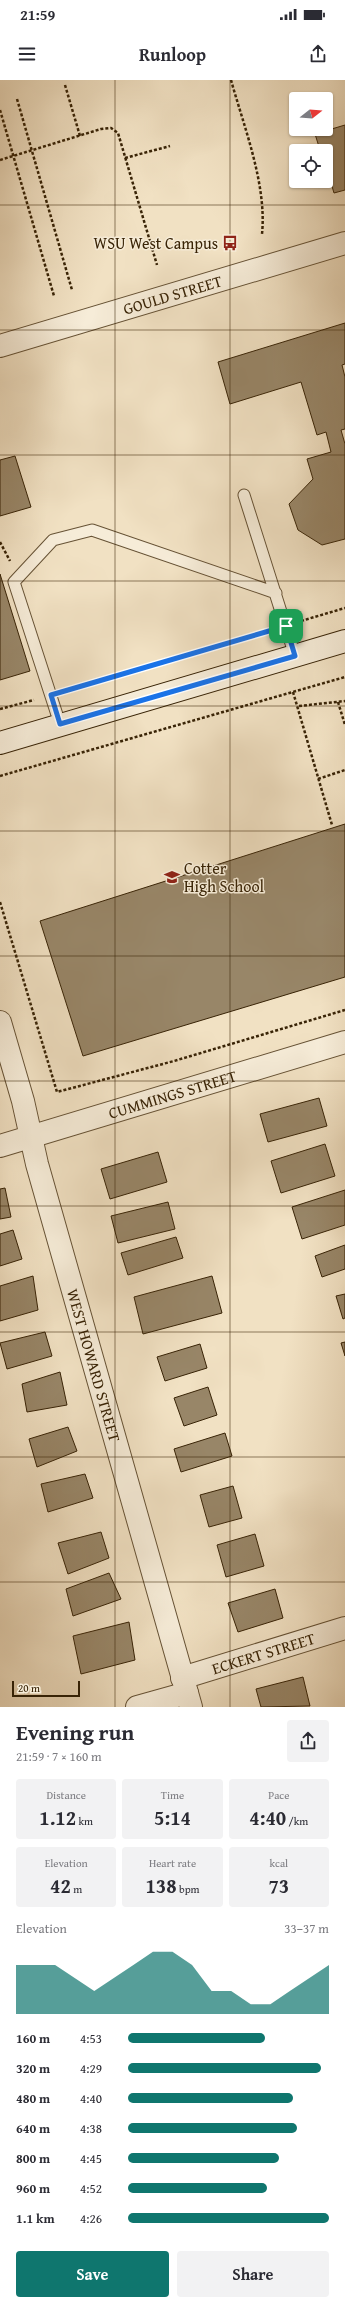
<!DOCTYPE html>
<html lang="en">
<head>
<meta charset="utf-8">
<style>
	body { margin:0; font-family:"Gentium Book Plus",serif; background:#f2f2f3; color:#2b2b33; height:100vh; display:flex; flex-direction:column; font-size:15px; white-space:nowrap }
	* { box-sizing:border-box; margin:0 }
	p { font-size:13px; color:#7c7c81 }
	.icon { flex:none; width:22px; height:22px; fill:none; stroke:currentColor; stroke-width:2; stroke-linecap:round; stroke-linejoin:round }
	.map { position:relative; height:1627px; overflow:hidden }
	.side { display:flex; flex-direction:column; background:#fff; flex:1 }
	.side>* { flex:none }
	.needle { width:26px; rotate:73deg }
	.fabs { position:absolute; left:289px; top:12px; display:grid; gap:8px }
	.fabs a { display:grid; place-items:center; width:44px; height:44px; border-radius:4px; background:#fff; box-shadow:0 1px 3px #0004; font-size:20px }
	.scale { position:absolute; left:12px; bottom:10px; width:68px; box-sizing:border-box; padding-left:4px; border:2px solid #382306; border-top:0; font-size:11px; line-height:14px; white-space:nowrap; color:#382306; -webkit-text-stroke:3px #f6ecd8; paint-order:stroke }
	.pin { position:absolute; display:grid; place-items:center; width:34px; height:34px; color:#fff; margin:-17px; border-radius:8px; box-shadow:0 2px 6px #0006 }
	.round { display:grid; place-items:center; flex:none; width:42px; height:42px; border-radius:4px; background:#f2f2f3 }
	.overview { display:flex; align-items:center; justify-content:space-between; height:68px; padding:0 16px }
	h1 { font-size:22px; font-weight:700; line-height:30px }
	.figures { display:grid; grid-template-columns:repeat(3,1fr); gap:6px; height:68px; padding:4px 16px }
	.figures div { display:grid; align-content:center; border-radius:4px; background:#f2f2f3; text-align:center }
	.figures b { font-size:20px; font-weight:700 }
	.figures small { font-size:11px; font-weight:400 }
	.figures p { font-size:11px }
	.chart { height:112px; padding:8px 16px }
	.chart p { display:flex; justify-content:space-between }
	.chart svg { width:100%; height:72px; margin-top:4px; fill:#0f766e; opacity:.7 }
	.action { display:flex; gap:8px; margin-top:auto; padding:8px 16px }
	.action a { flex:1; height:46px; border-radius:4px; background:#0f766e; color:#fff; font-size:16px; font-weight:700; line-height:46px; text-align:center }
	.action a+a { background:#f2f2f3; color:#2b2b33 }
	ul { padding:0 16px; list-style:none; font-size:13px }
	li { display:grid; grid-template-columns:64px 48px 1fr; align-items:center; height:30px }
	li i { height:10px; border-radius:5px; background:#0f766e }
	.status { display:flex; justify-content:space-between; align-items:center; height:28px; padding:0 20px; background:#fff; direction:ltr }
	.status svg { height:11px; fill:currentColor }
	header { display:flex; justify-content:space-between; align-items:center; height:52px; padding:0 16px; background:#fff; font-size:18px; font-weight:700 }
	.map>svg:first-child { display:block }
	.building { fill:#988668; stroke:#382306 }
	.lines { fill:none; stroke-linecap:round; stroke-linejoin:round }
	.lane-casing { stroke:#665235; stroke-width:13 }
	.street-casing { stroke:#665235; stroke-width:24 }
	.secondary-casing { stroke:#382306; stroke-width:24 }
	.path { stroke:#382306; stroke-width:2.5; stroke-dasharray:3 2; stroke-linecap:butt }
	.lane { stroke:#f6ecd8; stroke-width:11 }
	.street { stroke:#f6ecd8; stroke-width:22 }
	.secondary { stroke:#f6ecd8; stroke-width:22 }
	.route-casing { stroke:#fff; stroke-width:8 }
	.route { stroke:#1a73e8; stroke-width:5 }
	.grid { fill:none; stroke:#382306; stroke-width:1; stroke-opacity:0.55 }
	.labels { text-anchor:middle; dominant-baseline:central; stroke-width:3; stroke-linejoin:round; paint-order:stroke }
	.poi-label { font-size:16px; fill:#382306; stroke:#f6ecd8; text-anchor:end }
	.street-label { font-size:16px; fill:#382306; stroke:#f6ecd8 }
</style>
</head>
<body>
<div class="status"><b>21:59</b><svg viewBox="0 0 49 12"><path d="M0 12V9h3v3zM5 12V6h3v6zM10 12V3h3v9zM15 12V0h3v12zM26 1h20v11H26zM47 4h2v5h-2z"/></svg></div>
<header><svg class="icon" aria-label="menu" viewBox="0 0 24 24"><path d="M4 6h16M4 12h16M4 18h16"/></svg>Runloop<svg class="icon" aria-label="share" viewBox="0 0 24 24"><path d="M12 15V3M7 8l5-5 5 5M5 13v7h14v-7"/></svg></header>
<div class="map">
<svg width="345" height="1627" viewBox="0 0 345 1627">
	<rect width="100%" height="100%" fill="#f1e1c3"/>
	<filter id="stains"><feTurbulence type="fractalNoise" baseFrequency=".005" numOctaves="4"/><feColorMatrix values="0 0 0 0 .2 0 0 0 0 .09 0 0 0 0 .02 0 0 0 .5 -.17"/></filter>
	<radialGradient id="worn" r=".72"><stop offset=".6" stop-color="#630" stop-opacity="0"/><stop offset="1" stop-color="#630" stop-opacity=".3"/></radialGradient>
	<!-- building -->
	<path class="building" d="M345 45V110L334 113 328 93 326 94V71H318L320 70 315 54Z
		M296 78V101H301L296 102 290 79Z
		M345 243V284L342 285 345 297V349L341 350 345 364V459L322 465 298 450 289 424 313 399 307 379 331 372 326 352 317 355 301 302 230 324 218 282Z
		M15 376 31 427 0 436V380Z
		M0 494 30 591 0 600Z
		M345 744V897L83 976 40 841Z
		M319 1018 327 1046 268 1062 260 1034Z
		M325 1064 335 1096 281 1113 271 1081Z
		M158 1072 167 1102 110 1119 101 1089Z
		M5 1108 11 1137 0 1139V1109Z
		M345 1110V1145L302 1159 292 1127Z
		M168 1122 175 1149 118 1163 111 1136Z
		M13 1150 22 1179 0 1186V1154Z
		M176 1157 183 1178 128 1195 121 1173Z
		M345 1165V1189L322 1197 315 1176Z
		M33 1196 38 1230 0 1241V1206Z
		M212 1196 222 1233 143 1254 134 1217Z
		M345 1214V1238L343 1239 336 1216Z
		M45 1252 52 1276 7 1289 0 1263Z
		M345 1262V1276L341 1263Z
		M200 1264 207 1288 165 1301 157 1277Z
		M60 1292 67 1325 27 1332 22 1304Z
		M208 1307 217 1335 184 1346 174 1318Z
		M68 1347 77 1371 37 1387 29 1359Z
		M225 1353 232 1376 181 1392 174 1369Z
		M85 1394 93 1418 48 1432 41 1404Z
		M233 1406 242 1438 209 1447 200 1415Z
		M101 1452 109 1478 68 1494 58 1463Z
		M255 1454 264 1486 226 1497 217 1465Z
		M109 1493 121 1519 73 1536 66 1509Z
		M275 1509 283 1538 238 1552 228 1523Z
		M129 1542 135 1580 81 1594 73 1556Z
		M303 1597 310 1626 261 1627 256 1609Z"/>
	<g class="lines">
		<defs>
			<path id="lane" d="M244 415 295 576
				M60 644 14 502 53 460 92 450 276 513"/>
			<g id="street">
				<path id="s1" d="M0 266 345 163"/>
				<path id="s2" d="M0 942 23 1021 37 1084 191 1627"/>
				<path id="s3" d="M0 1066 345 962"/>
				<path id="s4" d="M182 1598 345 1548"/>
				<path d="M137 1627 187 1613"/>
			</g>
			<path id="secondary" d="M0 663 345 561"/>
		</defs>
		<!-- lane casing -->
		<use href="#lane" class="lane-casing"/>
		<!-- street casing -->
		<use href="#street" class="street-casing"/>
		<!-- secondary casing -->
		<use href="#secondary" class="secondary-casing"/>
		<!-- path -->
		<path class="path" d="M231 0C244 47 267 105 262 154
			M65 5 80 56
			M17 19 72 210
			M0 30 54 216
			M125 78 170 66
			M0 80 101 49 111 48 118 53 157 185
			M0 462 10 481
			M301 541 345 528
			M67 610 270 550
			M293 612 332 745
			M338 622 345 645
			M299 626 345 621
			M0 629 34 620
			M0 696 345 597
			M318 699 345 690
			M0 822 57 1012 174 981 345 930"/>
		<!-- lane -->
		<use href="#lane" class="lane"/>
		<!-- street -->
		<use href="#street" class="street"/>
		<!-- secondary -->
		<use href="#secondary" class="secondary"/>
	</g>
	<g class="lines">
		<defs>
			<path id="route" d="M286 546 295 576 60 644 51 615Z"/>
		</defs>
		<!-- route casing -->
		<use href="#route" class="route-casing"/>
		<!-- route -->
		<use href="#route" class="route"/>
	</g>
	<!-- grid -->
	<path class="grid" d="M115 0V1627M230 0V1627M0 125H345M0 250H345M0 375H345M0 501H345M0 626H345M0 751H345M0 876H345M0 1001H345M0 1126H345M0 1252H345M0 1377H345M0 1502H345"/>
	<!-- icons -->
	<defs>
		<symbol id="bus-bare" viewBox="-9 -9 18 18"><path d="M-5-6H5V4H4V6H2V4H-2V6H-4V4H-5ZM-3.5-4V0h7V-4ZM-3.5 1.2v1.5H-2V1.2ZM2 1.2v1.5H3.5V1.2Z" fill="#8f2418" stroke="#f6ecd8" stroke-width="2.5" paint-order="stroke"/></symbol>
		<symbol id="school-bare" viewBox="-9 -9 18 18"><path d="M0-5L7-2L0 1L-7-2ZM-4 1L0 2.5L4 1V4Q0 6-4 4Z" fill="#8f2418" stroke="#f6ecd8" stroke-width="2.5" paint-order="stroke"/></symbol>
	</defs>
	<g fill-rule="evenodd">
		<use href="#bus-bare" x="219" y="152" width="22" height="22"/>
		<use href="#school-bare" x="161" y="786" width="22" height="22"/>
	</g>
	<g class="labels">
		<!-- poi labels -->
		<g class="poi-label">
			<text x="218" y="163">WSU West Campus</text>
			<text x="184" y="788" text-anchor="start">Cotter<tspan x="184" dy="18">High School</tspan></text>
		</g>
		<!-- street labels -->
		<g class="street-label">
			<text stroke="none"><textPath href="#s1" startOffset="180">GOULD STREET</textPath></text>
			<text stroke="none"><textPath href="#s3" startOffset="180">CUMMINGS STREET</textPath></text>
			<text stroke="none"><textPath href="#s2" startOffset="356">WEST HOWARD STREET</textPath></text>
			<text stroke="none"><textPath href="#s4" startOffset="85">ECKERT STREET</textPath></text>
		</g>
	</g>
	<rect width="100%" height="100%" filter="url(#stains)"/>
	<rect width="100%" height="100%" fill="url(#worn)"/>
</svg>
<div class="fabs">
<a><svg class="needle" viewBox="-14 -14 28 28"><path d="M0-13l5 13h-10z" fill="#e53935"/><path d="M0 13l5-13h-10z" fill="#7c7c81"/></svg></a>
<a><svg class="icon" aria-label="locate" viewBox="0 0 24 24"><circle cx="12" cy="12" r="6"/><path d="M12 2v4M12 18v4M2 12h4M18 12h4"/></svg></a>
</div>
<div class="scale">20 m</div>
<div class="pin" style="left:286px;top:546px;background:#1e9e55"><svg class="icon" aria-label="arrive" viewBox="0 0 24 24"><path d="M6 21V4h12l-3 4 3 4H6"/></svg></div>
</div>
<section class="side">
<div class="overview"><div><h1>Evening run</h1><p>21:59 · 7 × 160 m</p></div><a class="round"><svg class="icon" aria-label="share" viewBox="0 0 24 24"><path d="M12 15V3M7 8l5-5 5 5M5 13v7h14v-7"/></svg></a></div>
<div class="figures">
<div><p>Distance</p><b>1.12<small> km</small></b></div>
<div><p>Time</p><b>5:14</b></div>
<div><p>Pace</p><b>4:40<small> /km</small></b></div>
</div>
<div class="figures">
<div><p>Elevation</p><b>42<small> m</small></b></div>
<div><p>Heart rate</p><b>138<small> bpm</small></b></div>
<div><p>kcal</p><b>73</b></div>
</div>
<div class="chart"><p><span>Elevation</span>33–37 m</p>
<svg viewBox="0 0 160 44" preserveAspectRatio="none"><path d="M0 44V14L10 14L20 14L30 22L40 30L50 22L60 14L70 6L80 6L90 14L100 30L110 30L120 38L130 38L140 30L150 22L160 14V44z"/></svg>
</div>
<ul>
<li><b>160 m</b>4:53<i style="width:68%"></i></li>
<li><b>320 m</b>4:29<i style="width:96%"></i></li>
<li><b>480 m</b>4:40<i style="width:82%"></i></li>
<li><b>640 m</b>4:38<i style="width:84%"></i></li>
<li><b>800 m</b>4:45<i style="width:75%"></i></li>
<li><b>960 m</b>4:52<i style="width:69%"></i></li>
<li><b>1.1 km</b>4:26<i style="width:100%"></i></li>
</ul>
<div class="action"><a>Save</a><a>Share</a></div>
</section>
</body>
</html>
